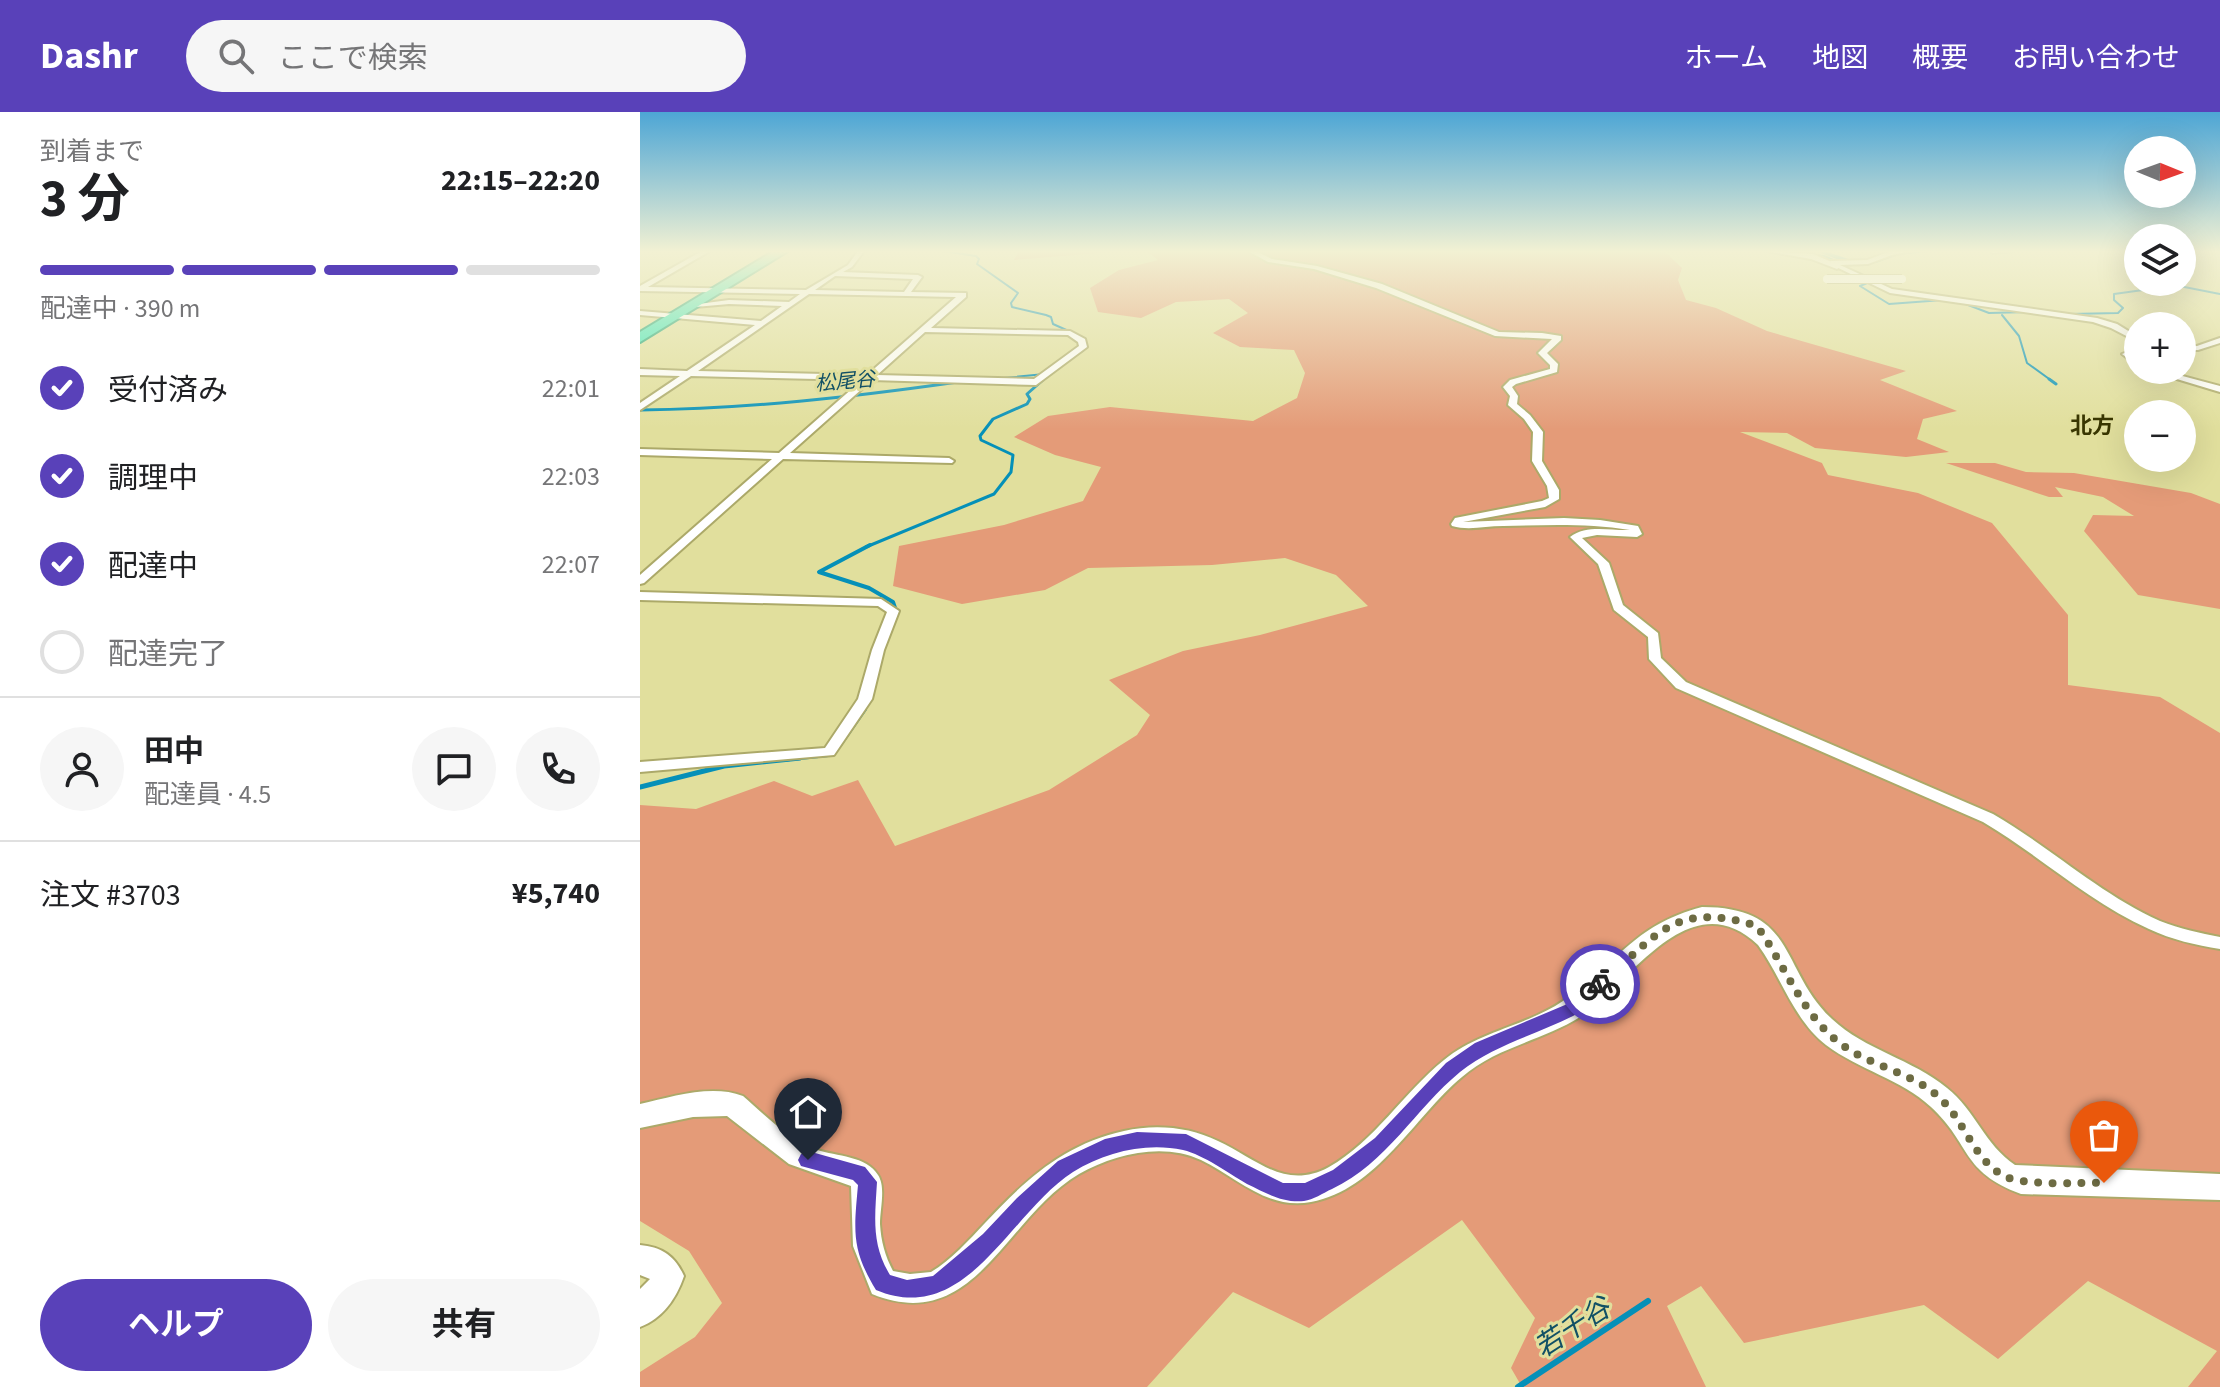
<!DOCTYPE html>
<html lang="ja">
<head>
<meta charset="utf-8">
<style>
	:root { --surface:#fff; --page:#f6f6f6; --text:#202124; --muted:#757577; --line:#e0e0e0; --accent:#5941b9 }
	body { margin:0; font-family:"Source Sans 3","Noto Sans JP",sans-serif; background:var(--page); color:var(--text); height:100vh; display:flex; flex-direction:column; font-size:30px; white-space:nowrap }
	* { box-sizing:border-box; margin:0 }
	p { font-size:26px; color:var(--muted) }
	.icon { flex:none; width:44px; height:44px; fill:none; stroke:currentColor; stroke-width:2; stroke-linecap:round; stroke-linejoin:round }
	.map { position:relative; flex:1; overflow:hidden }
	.details { display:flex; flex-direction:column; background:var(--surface); width:640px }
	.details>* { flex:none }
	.needle { width:52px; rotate:91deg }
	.buttons { position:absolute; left:1484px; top:24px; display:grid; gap:16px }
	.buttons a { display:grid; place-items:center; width:72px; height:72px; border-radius:50%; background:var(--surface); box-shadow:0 8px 32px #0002; font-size:40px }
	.pin { position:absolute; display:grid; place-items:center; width:68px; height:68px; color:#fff; margin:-82px -34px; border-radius:50% 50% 50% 0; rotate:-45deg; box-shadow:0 0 8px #0007 }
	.pin .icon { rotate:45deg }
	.courier { position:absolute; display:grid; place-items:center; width:80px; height:80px; margin:-40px; border:6px solid #5941b9; border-radius:50%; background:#fff; color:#222; box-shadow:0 2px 10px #0007 }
	.head em { font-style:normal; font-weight:700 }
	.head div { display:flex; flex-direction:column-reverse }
	.head { display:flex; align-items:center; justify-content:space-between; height:136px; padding:0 40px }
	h1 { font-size:52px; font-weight:700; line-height:60px }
	.bar { display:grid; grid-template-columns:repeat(4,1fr); gap:12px 8px; align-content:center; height:96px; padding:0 40px }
	.bar i { height:10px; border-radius:6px; background:var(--line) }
	.bar .active { background:var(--accent) }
	.bar p { grid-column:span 4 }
	.line { display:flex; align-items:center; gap:20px; padding:0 40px; border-top:2px solid var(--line) }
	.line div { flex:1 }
	.round { display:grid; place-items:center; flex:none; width:84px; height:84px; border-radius:42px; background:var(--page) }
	ol { padding:0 40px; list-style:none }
	li { display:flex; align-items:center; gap:24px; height:88px }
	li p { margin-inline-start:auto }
	li .icon { padding:8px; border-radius:50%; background:var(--accent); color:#fff; stroke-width:4 }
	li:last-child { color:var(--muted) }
	li i { width:44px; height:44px; border:4px solid var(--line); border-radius:50% }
	.action { display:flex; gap:16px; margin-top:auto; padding:16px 40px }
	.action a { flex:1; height:92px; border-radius:48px; background:var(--accent); color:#fff; font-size:32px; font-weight:700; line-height:92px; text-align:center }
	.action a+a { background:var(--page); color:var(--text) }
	header { display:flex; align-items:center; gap:48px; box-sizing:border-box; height:112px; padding:0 40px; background:var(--accent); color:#fff }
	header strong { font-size:38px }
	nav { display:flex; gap:44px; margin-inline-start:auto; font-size:28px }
	.search { width:560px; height:72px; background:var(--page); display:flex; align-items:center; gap:20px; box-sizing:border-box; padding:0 28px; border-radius:44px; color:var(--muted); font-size:30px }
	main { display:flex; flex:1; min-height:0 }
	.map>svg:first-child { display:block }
	.green { fill:#e49b78 }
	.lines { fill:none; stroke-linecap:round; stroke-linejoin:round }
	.stream-far4 { stroke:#0590b8; stroke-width:2 }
	.stream-far3 { stroke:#0590b8; stroke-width:3 }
	.stream-far2 { stroke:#0590b8; stroke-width:4 }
	.stream-far1 { stroke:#0590b8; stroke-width:5 }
	.stream { stroke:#0590b8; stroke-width:6 }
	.canal { fill:#0590b8; fill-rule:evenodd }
	.minor-casing { stroke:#aca969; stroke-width:4 }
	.tertiary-casing { stroke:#aca969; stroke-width:4 }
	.secondary-casing { stroke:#aca969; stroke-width:4 }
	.trunk-casing { stroke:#11a274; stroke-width:4 }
	.minor { fill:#fff; fill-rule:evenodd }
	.tertiary { fill:#fff; fill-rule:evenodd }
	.secondary { fill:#fff; fill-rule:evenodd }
	.trunk { fill:#34e7ba; fill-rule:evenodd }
	.minor-bridge-casing { stroke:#aca969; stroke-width:10; stroke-linecap:butt }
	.minor-bridge { stroke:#fff; stroke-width:8 }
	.route { fill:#5941b9 }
	.done { stroke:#6d6b43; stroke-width:8; stroke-dasharray:0 14.4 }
	.labels { text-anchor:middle; stroke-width:6; stroke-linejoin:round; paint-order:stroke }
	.far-water-label { font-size:20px; font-style:italic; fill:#115065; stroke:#e1df9d }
	.far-quarter-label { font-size:22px; font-weight:bold; fill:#393601; stroke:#e1df9d }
	.near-water-label { font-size:28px; font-style:italic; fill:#115065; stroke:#e1df9d }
</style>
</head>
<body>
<header>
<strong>Dashr</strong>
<div class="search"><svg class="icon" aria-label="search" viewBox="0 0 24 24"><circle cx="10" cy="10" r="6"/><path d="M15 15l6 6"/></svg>ここで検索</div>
<nav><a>ホーム</a><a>地図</a><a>概要</a><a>お問い合わせ</a></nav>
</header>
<main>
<section class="details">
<div class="head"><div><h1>3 分</h1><p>到着まで</p></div><em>22:15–22:20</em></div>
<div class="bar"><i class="active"></i><i class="active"></i><i class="active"></i><i></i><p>配達中 · 390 m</p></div>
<ol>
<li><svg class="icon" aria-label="check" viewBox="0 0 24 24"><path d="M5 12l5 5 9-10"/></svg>受付済み<p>22:01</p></li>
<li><svg class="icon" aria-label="check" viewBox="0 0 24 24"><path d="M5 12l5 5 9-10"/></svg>調理中<p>22:03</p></li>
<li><svg class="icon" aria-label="check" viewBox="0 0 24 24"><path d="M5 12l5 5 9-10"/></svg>配達中<p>22:07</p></li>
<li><i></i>配達完了</li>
</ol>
<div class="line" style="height:144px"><a class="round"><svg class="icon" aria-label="person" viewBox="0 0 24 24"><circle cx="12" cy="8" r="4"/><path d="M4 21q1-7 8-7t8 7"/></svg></a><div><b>田中</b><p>配達員 · 4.5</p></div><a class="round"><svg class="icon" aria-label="chat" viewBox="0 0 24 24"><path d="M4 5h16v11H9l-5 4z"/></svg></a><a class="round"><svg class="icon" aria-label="phone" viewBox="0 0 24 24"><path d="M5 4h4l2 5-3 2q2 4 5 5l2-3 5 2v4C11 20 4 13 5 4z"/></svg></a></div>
<div class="line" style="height:104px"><div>注文 #3703</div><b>¥5,740</b></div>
<div class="action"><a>ヘルプ</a><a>共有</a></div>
</section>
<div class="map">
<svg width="1580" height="1275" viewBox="0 0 1580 1275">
	<rect width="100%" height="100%" fill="#e1df9d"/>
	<path class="green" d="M379,139h103l-108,9z
		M507,139h517l18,17 -4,12 8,20 30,8 51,23 139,40 -26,9 77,31 -34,8 -6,20 32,13 -43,5 -91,-9 -28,-15 -47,-1 82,31 6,12 90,18 74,30 76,92v70l92,12 60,36v654h-32l29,-36 -129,-70 -90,78 -74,-54 -180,38 -43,-57 -34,20 39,81h-184l-11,-19 24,-50 -73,-98 -153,108 -76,-36 -86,95h-507v-15l55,-35 27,-34 -33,-52 -49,-30v-416l56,4 78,-28 38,15 46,-16 37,66 154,-56 88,-55 13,-20 -41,-35 74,-29 77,-16 108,-29 -32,-31 -51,-17 -73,7 -124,3 -43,22 -83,14 -69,-18 6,-40 105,-21 79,-24 18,-34 -46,-12 -41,-18 34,-21 62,-9 143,14 44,-23 8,-25 -11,-23 -54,-3 -27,-14 35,-20 -19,-14 -53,3 -35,16 -43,-6 -8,-24 29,-18 39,-10z
		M1306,351h49l31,9 48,1 117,20 29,11v105l-82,-14 -54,-64 9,-16 41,1 -31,-19 -48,-10 8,10h-14z"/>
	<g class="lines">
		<path class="stream-far4" d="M303,139l33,5 3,3 -2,5 41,29 -7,10 1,4 34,8 5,2 2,7 29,13 4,7 -2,6 -21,14
			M1147,139l37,5 14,6
			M1232,169l-12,5 29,18 54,-4
			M1519,170l61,12
			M1323,191l26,10 39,-1
			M1429,202l49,-1 5,-5 -9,-8v-6l29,-4 5,-8
			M1362,203l17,21 8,27 25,18
			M354,267l51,-5"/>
		<path class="stream-far3" d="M1409,267l7,5
			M0,298c107,-1 212,-13 318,-28
			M226,435l128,-53 17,-22 2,-17 -32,-15 -1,-4 13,-17 34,-15 3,-5 -3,-5 17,-15"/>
		<path class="stream-far2" d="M230,433l-51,27 50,16 24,14 4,12
			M200,633l25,-36
			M141,648l47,-5"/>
		<path class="stream-far1" d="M0,675l84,-21 76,-8"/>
		<path class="stream" d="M878,1275l130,-86"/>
		<path class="canal" d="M1176,139h9l23,8 17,2 -18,2z
			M1257,139h41l-40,4 -22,8 -5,-1z"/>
		<g class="minor-casing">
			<path id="minor" d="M62,139h8l-62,36 158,3 42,-25 10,-14h6l-12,16 -9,5 75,3 4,2 -11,15 55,1v4l-35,31 139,3 15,8 2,8 -51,38 -164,-5 -82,73 159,5 5,3 -2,2 -169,-4 -139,124 -4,1v-9l132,-116 -132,-4v-6l139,4 83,-73 -171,-4 -51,34v-7l40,-27 -40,-1v-6l47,2 68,-46 -115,-10v-4l121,10 21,-15 -53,-2 -34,3 -4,-2 38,-5 60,2 11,-8 -160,-3v-5zM195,164l78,3 -9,13 -89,-2zM169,182l147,3 -89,78 -169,-4zM285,220l143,3 10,7 1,4 -45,33 -157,-4z
				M608,139h8l16,8 45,7 65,18 117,48 43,1 19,3v4l-14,13 11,11 -1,8 -41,12 -4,3 6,9 -1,8 13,11 13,17 -1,29 17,29v9l-14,8 -82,15 101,-4 36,2 38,6 4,8 -5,3 -40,-2 -15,3 27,25 14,42 35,28 3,25 25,24 307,132c57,33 107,80 167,107 20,8 40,12 60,16v12c-24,-4 -48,-9 -71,-20 -60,-27 -110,-74 -166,-107l-307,-134 -27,-29 -1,-22 -34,-27 -16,-46 -28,-27c17,-13 40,-6 60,-7 -42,-7 -85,-5 -127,-4 -18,0 -34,5 -51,0l-1,-2 4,-6 87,-17 7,-3 -2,-12 -15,-25 1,-29 -9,-13 -16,-14 2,-9 -7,-9 7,-7 40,-11v-4l-12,-12 14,-14 -57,-3 -119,-48 -62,-19 -46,-7z
				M1251,139h20l-19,4 -24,9 -28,1 52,24 205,29 20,6 21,13v5l-27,-14 -18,-6 -203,-29 -62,-30 3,-2 36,-1z
				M1350,139h24l-21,2z
				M1580,226v5l-22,7h-16v-4h15z
				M1498,236v5l-6,2 6,5v6l-16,-12z
				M1507,258h13l60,16v6z
				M0,480l241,7 18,12 -15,39 -12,49 -38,56 -194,17v-10l185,-14 33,-49 14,-49 15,-38 -9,-6 -238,-6z"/>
		</g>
		<g class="tertiary-casing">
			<path id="tertiary" d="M1126,139l47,3 28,12 -4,3 -26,-10z"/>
		</g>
		<g class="secondary-casing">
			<path id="secondary" d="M1062,795c96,0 77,62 130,112 33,31 80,40 115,69 28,22 38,57 68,77l205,9v26l-199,-6c-61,-23 -49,-49 -90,-87 -30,-28 -72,-37 -105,-62 -33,-26 -44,-67 -68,-100 -68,-65 -128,38 -178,72 -38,24 -84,30 -118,60 -48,40 -85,113 -151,125 -44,8 -73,-24 -110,-42 -38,-18 -87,-6 -122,14 -75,44 -104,162 -207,120l-19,-48 -2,-60 -62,-22 -62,-48 -34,1 -53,11v-24c32,-7 71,-20 103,-8 22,19 46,44 74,54 19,6 50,6 61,25 8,12 2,34 2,49 1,17 5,32 13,47l17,3 21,-2c20,-12 38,-32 54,-49 40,-43 79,-79 139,-92 32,-7 65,-4 94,10 39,18 67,50 111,26 46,-26 74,-74 115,-107 35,-29 82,-34 119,-59 55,-37 68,-75 139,-94z
				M0,1133c22,2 35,11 44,31 -8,23 -21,42 -44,51v-38l10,-10 -10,-4z"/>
		</g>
		<g class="trunk-casing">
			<path id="trunk" d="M134,139h14l-148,91v-10z"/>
		</g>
		<use href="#minor" class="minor"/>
		<use href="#tertiary" class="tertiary"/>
		<use href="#secondary" class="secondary"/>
		<use href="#trunk" class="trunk"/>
		<g class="minor-bridge-casing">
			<path id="minor-bridge" d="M1187,167h75"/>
		</g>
		<use href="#minor-bridge" class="minor-bridge"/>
	</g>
	<linearGradient id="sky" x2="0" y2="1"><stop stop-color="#4da6d5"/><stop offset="0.44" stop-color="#f2f1d3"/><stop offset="1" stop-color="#f2f1d3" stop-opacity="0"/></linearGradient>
	<rect width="1580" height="317" fill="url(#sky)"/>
	<path class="route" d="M960,866l6,2v9c-10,9 -21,21 -33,27 -38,19 -79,29 -113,56 -45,37 -73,91 -128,117 -9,4 -19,11 -28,12 -22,2 -38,-8 -57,-17 -19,-11 -43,-29 -64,-34 -37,-8 -78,2 -110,22 -64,41 -106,156 -197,118 -25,-41 -22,-59 -18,-105l-5,-5 -52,-14 -3,-6 3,-6 7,-3 57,16 12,15c-2,35 -6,62 13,93l17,5 26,-4 50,-42 34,-36 41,-37 47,-22 32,-7 49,2 97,49h22l28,-13 42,-32 71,-75 29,-20 90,-38z"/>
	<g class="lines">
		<path class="done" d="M960,872c58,-49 74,-84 157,-58 28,39 45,89 84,118 30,23 73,28 101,56 23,23 31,57 60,75 22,12 76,7 102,8"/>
	</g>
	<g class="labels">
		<g class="far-water-label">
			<text transform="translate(205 269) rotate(-5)" y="7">松尾谷</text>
		</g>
		<g class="far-quarter-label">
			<text x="1452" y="321">北方</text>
		</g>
		<g class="near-water-label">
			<text transform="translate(932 1215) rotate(-33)" y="10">若千谷</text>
		</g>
	</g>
</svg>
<div class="buttons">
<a><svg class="needle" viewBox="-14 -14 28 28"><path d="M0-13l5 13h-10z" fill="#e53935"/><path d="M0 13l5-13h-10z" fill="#757577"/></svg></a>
<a><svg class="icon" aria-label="layers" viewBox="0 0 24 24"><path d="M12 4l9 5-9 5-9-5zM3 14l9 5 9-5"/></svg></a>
<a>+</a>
<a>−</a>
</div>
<div class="pin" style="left:1464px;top:1071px;background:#ea580c"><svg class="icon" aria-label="bag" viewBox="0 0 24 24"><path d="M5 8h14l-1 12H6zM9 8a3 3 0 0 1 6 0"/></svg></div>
<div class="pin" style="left:168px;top:1048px;background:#1f2937"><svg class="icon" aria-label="home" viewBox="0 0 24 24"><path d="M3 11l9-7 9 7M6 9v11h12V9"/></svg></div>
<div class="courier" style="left:960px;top:872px"><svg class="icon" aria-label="bike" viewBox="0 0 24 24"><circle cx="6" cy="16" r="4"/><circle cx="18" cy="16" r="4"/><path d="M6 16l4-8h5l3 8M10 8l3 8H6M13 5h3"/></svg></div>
</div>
</main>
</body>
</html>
